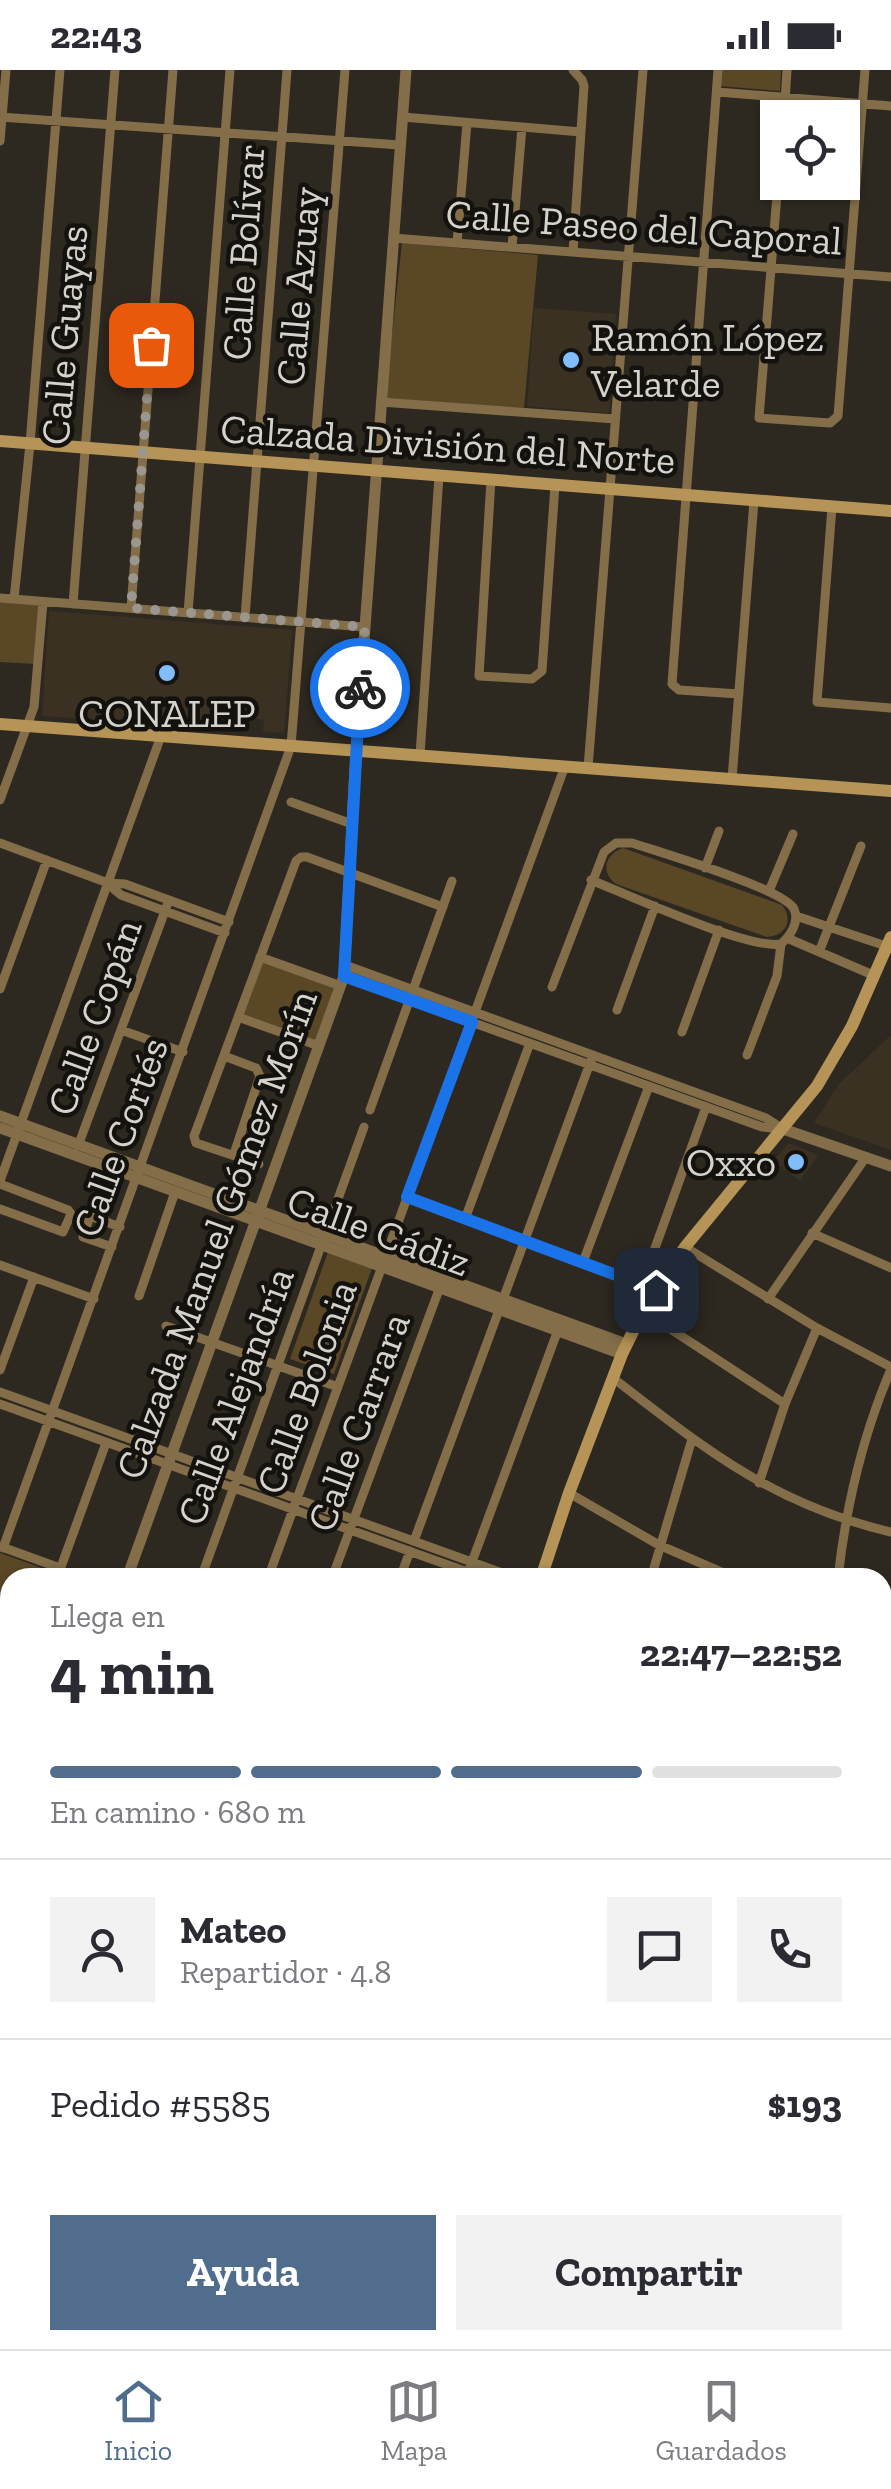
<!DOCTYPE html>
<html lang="es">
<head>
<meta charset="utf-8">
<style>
	:root { --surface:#fff; --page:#f2f2f3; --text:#2b2b33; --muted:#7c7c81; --line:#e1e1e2; --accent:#516d8d }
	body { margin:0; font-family:"Zilla Slab",serif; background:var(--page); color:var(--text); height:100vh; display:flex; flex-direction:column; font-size:38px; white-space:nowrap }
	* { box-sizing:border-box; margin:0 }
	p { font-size:32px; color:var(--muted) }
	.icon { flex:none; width:55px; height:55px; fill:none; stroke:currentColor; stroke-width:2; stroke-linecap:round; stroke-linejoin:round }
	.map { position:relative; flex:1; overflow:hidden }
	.sheet { position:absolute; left:0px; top:1498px; width:892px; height:782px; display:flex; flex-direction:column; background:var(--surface); border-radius:30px 30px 0 0; box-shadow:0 2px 8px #0004 }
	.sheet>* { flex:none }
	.controls { position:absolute; left:760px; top:30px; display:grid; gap:20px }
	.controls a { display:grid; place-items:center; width:100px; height:100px; border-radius:0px; background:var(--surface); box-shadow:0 2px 8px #0004; font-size:50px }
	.pin { position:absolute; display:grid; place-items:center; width:85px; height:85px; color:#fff; margin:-42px; border-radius:20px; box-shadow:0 5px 15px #0006 }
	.courier { position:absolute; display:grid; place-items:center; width:100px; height:100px; margin:-50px; border:8px solid #1a73e8; border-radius:50%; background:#fff; color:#222; box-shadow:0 2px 12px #0007 }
	.overview em { font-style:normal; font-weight:700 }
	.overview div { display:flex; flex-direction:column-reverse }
	.overview { display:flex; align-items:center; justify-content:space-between; height:170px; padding:0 50px }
	h1 { font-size:65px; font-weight:700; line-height:75px }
	.bar { display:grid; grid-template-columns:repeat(4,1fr); gap:15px 10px; align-content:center; height:120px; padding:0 50px }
	.bar i { height:12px; border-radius:8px; background:var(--line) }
	.bar .current { background:var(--accent) }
	.bar p { grid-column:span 4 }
	.line { display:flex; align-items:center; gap:25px; padding:0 50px; border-top:2px solid var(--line) }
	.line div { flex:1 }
	.round { display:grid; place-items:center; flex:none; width:105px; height:105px; border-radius:0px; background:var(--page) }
	.action { display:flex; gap:20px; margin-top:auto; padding:20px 50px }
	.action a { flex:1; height:115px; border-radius:0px; background:var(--accent); color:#fff; font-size:40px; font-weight:700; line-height:115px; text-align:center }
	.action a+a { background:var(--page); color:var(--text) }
	.status { display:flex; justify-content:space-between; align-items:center; height:70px; padding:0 50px; background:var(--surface); direction:ltr }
	.status svg { height:28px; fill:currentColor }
	.dock { display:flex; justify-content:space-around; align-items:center; height:140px; border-top:2px solid var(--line); background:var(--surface); font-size:28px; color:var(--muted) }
	.dock a { display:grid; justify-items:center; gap:5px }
	.dock .current { color:var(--accent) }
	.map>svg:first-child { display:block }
	.built { fill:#3a3123 }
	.green { fill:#5a4726 }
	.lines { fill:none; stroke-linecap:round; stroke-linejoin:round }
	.minor { stroke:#836e49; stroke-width:9 }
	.tertiary { stroke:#836e49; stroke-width:11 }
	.secondary { stroke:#b69457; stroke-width:12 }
	.primary { stroke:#deb161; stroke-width:14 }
	.done { stroke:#9b968f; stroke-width:10; stroke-dasharray:0 18 }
	.route { stroke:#1a73e8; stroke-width:12 }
	.poi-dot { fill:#80bdfa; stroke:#14120e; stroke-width:4 }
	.labels { text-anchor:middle; stroke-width:9; stroke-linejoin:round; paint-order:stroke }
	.street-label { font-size:40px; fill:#d5d1cb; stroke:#14120e }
	.poi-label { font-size:40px; fill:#d5d1cb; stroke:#14120e; text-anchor:start }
</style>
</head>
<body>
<div class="status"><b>22:43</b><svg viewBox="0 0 49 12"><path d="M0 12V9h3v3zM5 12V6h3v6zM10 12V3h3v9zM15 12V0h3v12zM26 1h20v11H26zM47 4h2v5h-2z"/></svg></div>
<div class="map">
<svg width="891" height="2279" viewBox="0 0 891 2279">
	<rect width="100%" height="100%" fill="#2e2920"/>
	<path class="built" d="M534,238l82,6 -7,99 -82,-7z
		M49,541l243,19 -8,103 -21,-1 1,-12 -14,-2 -1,4 -99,-6 -1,7 -107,-7z
		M891,965v115l-77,-27 24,-38z
		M789,1073l29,12 -18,26 -27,-20z"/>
	<path class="green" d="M721,0h60l-1,21 -60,-5z
		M402,173l136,12 -14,153 -139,-10z
		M0,532l40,3 -3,59 -37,-2z
		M623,778l159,57c12,15 4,31 -15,32l-151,-53c-16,-12 -11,-30 7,-36z
		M261,889l77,28 -20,57 -77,-29z
		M328,1182l44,16 -38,106 -44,-15z
		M0,1483l50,18 -2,6 -38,1v49l-10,-4z
		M10,2069v201h260l-10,9h-260v-209z
		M365,2270h403l9,9h-393z"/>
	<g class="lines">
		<path class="minor" d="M573,0l9,10 2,6 -11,166
			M718,0l-46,614 7,6 60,4
			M717,22l174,14
			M0,47l400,28
			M403,47l178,15
			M784,48l3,-48
			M0,71l6,-71
			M778,112l-19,236 71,5 8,-7 27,-346
			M393,168l498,39
			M457,173l10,-120
			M512,177l10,-120
			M381,332l234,17
			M491,410l-12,196 53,3 10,-8 13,-186
			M832,437l-15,195 74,6
			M0,528l365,29
			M14,529l16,-155 30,-374
			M73,534l42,-534
			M131,538l42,-538
			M188,543l42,-543
			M245,547l42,-547
			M420,685l19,-279
			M588,698l55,-698
			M732,709l22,-278
			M0,730l34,-93 9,-105
			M291,732l61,22
			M0,773l108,40 17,1 104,38
			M705,798l14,-37
			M108,814l13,11 104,38
			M769,821l24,-57
			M796,846l90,30
			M787,868l86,37
			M819,882l42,-106
			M260,887l81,29
			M345,895l421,153 17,11
			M344,906l418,151 18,2
			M552,917l52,-135 12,-9h16c27,9 153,46 162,66 6,13 -4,27 -13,35 -32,6 -153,-49 -190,-64
			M0,919l47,-129
			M617,940l38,-104
			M238,947l81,29
			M121,960l62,22
			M682,962l37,-102
			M747,985l30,-79 4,-32
			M224,986l32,12 4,8 -26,78
			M370,1040l82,-229
			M78,1076l91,-246
			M259,1094l-63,-21 -2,-7 102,-275 5,-4h6l136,50
			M0,1111l161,-445
			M0,1114l68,26 3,4 -8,18 -63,-23
			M407,1127l249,93
			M465,1149l65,-176
			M812,1163l79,35
			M112,1177l-29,-10 7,-21 30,11
			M685,1177l132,81 74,39
			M583,1192l66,-176
			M0,1195l94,34
			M642,1214l64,-177
			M139,1226l36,-104
			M768,1229l98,-142
			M643,1241l142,93
			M166,1256l172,61
			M0,1300l34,-93
			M613,1308c92,71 161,127 278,154
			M0,1322l516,186
			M0,1334l484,174
			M759,1413l26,-79 32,-76
			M569,1423l90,52 76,33
			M414,1471l179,-486
			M2,1477l58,21
			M3,1478l288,-802 54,-676
			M57,1508l49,-135
			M201,1508l163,-451
			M268,1508l297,-812
			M332,1508l108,-291
			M400,1508l10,-27
			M466,1508l92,-248
			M651,1508l41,-139
			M838,1508c8,-72 25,-143 53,-209
			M0,1559l10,4
			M882,1622l9,2
			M0,1665l10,-26
			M882,1809l9,-42
			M0,1861l10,1
			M882,1902l9,1
			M0,2003l10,-1
			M882,2267l9,-4
			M867,2270l7,9"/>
		<path class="tertiary" d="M0,1046l626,228
			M0,1058l622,226
			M783,1059l108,37
			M127,1508l217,-602 12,-226 50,-680
			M0,1732l10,3
			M0,1745l10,4
			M0,1859l10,-28"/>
		<path class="secondary" d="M0,371l891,70
			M0,654l891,67
			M541,1508l28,-85 53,-139 21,-43 42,-64 132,-161 35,-60 39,-89"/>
		<path class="primary" d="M0,1927l10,1
			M0,1942l10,1
			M882,1995h9
			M882,2010l9,1"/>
	</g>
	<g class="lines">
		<path class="done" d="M151,275l-20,263 234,19 -5,61"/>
		<path class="route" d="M360,618l-16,288 128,46 -65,175 249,93"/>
	</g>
	<g class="poi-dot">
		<circle cx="571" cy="290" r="10"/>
		<circle cx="167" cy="603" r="10"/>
		<circle cx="796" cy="1092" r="10"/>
	</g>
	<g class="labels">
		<g class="street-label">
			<text transform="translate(644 157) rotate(4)" y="14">Calle Paseo del Caporal</text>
			<text transform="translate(243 182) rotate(-86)" y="14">Calle Bolívar</text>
			<text transform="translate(298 216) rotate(-85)" y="14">Calle Azuay</text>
			<text transform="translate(64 265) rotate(-85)" y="14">Calle Guayas</text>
			<text transform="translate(448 374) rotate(4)" y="14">Calzada División del Norte</text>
			<text transform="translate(94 947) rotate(-70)" y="14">Calle Copán</text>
			<text transform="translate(120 1067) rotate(-70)" y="14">Calle Cortés</text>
			<text transform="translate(379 1161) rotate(20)" y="14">Calle Cádiz</text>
			<text transform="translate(216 1164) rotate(-70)" y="14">Calzada Manuel Gómez Morín</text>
			<text transform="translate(306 1317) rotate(-70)" y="14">Calle Bolonia</text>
			<text transform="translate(235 1326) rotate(-70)" y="14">Calle Alejandría</text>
			<text transform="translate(358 1352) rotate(-70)" y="14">Calle Carrara</text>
		</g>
		<g class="poi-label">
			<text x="591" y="281">Ramón López<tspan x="591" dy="46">Velarde</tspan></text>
			<text x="167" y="657" text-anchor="middle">CONALEP</text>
			<text x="776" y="1106" text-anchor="end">Oxxo</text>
		</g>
	</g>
</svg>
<div class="controls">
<a><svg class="icon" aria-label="locate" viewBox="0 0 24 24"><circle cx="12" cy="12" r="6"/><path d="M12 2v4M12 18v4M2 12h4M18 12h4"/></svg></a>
</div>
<div class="pin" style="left:151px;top:275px;background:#ea580c"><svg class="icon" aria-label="bag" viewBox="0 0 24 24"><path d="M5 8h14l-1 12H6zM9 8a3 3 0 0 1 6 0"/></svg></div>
<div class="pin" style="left:656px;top:1220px;background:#1f2937"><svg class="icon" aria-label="home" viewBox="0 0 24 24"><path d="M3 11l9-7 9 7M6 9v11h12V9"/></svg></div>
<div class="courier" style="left:360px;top:618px"><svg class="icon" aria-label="bike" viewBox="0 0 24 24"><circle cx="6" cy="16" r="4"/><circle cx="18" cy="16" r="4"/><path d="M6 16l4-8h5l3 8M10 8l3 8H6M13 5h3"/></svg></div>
<section class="sheet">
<div class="overview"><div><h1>4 min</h1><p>Llega en</p></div><em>22:47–22:52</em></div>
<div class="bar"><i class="current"></i><i class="current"></i><i class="current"></i><i></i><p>En camino · 680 m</p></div>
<div class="line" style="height:180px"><a class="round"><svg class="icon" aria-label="person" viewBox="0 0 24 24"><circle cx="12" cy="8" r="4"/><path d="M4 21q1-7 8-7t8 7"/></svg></a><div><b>Mateo</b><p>Repartidor · 4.8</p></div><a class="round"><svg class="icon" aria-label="chat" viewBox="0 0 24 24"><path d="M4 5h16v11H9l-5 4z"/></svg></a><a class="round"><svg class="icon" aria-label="phone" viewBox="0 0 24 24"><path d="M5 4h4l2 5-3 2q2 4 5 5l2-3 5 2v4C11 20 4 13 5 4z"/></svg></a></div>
<div class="line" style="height:130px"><div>Pedido #5585</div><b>$193</b></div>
<div class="action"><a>Ayuda</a><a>Compartir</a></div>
</section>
</div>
<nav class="dock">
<a class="current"><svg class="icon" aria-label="home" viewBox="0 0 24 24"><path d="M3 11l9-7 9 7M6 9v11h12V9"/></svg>Inicio</a>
<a><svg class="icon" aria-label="map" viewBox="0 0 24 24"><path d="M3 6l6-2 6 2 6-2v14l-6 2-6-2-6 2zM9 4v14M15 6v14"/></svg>Mapa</a>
<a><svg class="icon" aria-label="saved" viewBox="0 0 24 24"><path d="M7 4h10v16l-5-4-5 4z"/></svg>Guardados</a>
</nav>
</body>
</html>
